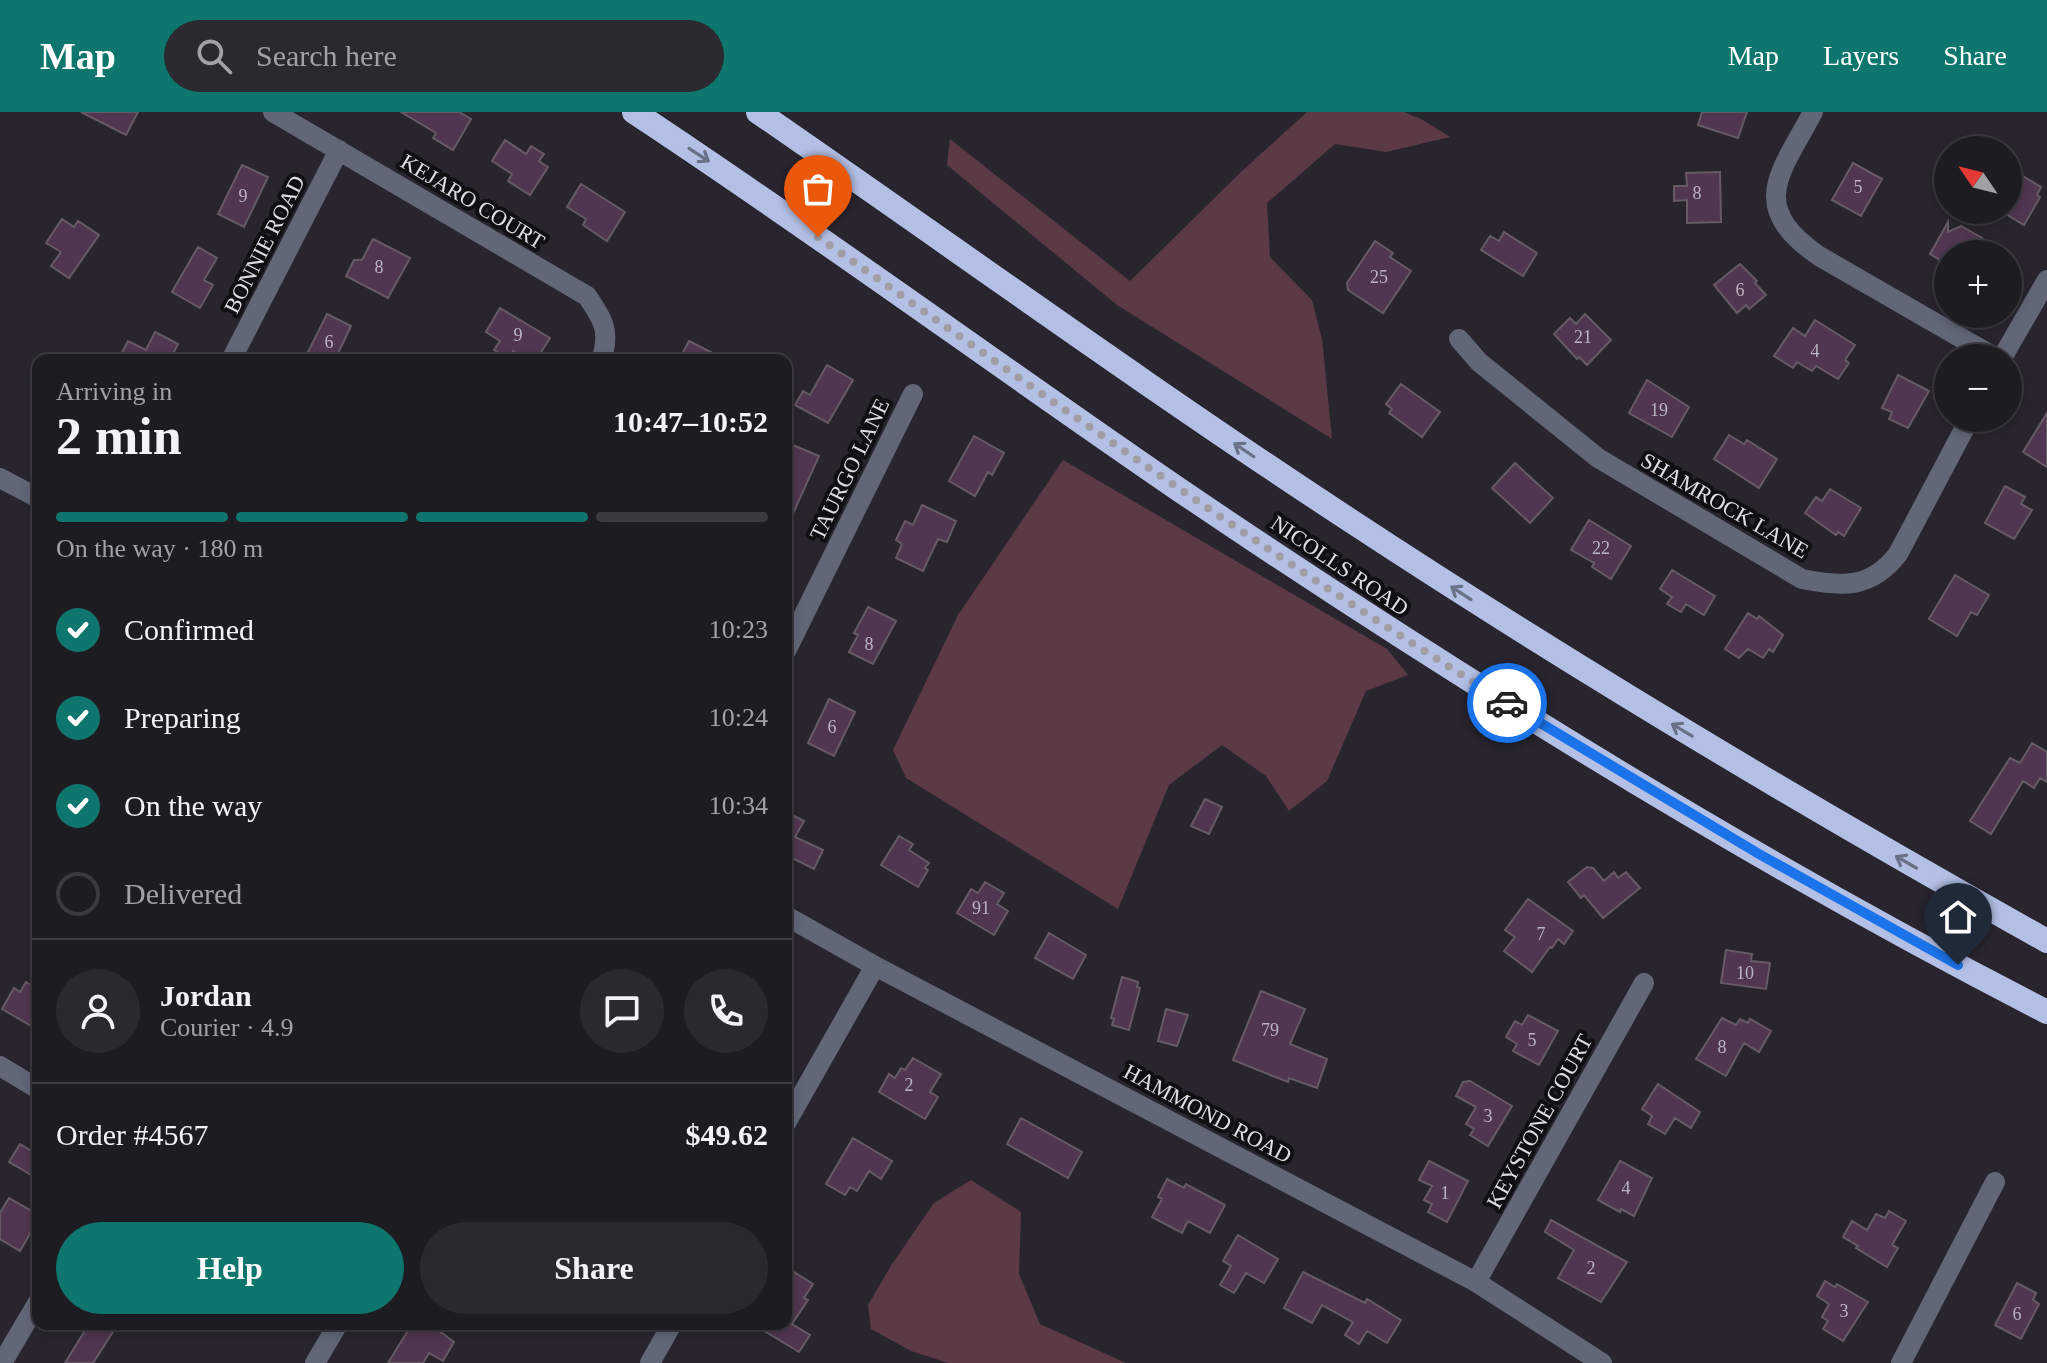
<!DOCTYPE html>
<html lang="en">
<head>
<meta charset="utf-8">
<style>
	:root { --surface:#1e1c23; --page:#2b2930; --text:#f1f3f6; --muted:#a1a1a6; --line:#3c3a41; --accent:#0f766e }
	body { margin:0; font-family:Georgia,serif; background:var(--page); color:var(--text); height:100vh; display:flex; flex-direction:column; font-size:30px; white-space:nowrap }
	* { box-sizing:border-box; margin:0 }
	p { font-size:26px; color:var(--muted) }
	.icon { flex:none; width:44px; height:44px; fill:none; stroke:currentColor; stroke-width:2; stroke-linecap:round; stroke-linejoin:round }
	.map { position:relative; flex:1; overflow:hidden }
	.sheet { position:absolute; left:32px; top:242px; width:760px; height:976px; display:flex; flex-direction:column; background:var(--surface); border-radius:16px; box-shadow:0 4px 12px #0003,0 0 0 2px var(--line) }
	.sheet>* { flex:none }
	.needle { width:52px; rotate:305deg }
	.buttons { position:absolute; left:1934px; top:24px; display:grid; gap:16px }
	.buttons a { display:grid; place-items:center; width:88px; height:88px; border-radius:50%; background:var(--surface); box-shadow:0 4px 12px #0003,0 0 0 2px var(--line); font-size:40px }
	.pin { position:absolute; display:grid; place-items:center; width:68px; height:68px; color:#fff; margin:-82px -34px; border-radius:50% 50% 50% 0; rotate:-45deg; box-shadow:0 0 8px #0007 }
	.pin .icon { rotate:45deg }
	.courier { position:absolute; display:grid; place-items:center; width:80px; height:80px; margin:-40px; border:6px solid #1a73e8; border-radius:50%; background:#fff; color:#222; box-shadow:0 2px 10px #0007 }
	.head em { font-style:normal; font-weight:700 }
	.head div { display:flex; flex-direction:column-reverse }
	.head { display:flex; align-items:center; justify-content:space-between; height:136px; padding:0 24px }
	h1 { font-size:52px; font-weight:700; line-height:60px }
	.bar { display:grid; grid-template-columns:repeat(4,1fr); gap:12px 8px; align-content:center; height:96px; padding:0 24px }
	.bar i { height:10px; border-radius:6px; background:var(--line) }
	.bar .selected { background:var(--accent) }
	.bar p { grid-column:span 4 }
	.line { display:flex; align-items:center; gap:20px; padding:0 24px; border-top:2px solid var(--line) }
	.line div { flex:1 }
	.round { display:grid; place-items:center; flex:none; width:84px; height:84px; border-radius:42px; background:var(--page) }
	ol { padding:0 24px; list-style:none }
	li { display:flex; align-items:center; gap:24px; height:88px }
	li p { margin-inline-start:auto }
	li .icon { padding:8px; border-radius:50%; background:var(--accent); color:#fff; stroke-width:4 }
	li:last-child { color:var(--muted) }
	li i { width:44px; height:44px; border:4px solid var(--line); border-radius:50% }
	.primary-button { display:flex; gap:16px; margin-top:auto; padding:16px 24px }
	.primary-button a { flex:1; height:92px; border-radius:48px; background:var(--accent); color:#fff; font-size:32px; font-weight:700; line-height:92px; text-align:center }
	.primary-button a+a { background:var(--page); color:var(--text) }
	header { display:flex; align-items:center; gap:48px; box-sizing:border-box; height:112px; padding:0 40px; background:var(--accent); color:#fff }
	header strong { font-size:38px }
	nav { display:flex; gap:44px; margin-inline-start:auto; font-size:28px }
	.search { width:560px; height:72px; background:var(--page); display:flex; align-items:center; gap:20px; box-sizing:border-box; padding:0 28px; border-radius:44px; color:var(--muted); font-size:30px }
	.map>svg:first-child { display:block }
	.green { fill:#5b3a46 }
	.building { fill:#50364f; stroke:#665b65; stroke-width:2 }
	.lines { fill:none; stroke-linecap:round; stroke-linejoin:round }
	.minor { stroke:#626776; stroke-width:20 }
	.highway { stroke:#b3bfe5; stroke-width:24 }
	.oneway { stroke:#6a7087 }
	.done { stroke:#a09da5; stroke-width:8; stroke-dasharray:0 14.4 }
	.route { stroke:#1a73e8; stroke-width:10 }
	.labels { text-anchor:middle; stroke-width:8; stroke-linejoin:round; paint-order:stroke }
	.number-label { font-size:18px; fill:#bcb4c0 }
	.street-label { font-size:22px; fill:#e0dee5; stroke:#100f14 }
</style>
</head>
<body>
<header>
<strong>Map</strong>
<div class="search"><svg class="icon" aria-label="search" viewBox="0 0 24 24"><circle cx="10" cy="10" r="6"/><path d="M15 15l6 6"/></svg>Search here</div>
<nav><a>Map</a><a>Layers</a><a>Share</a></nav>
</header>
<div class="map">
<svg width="2047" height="1251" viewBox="0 0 2047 1251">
	<rect width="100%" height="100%" fill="#28252f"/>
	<path class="green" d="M1307,0h97l19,8 27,17 -64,15 -51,-8 -68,59 3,54 42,43 10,39 10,100 -215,-134 -170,-140 3,-26 180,142 111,-109z
		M1063,348l324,189 21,26 -42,16 -39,90 -38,30 -23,-35 -44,-31 -53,40 -51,124 -212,-131 -13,-28 65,-135z
		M971,1068l50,32 -2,62 21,50 86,39h-178l-37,-12 -40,-22 -3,-24 24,-41 42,-61z"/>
	<path class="building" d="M81,0h57l-12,23z
		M401,0h58l12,7 -18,31 -20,-12 3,-5z
		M1702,0h45l-9,26 -40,-13z
		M505,28l21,14 5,-8 13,8 -5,7 9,6 -18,28 -22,-14 4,-7 -20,-13z
		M1853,51l29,16 -21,37 -29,-16z
		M242,53l26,12 -24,50 -26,-13z
		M1720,60l1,50 -34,1v-23l-13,1v-15h13l-1,-13z
		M2023,64l18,11 -4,8 3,2 -16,28 -20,-12 4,-3v-22l6,4z
		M581,72l44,28 -18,29 -24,-16 3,-6 -19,-12z
		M62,107l12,8 4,-6 21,14 -30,43 -18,-12 10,-14 -15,-9z
		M1948,110v10l13,-6 21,12 5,16h-39v11l-18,-11z
		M1504,120l33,21 -14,23 -42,-26 9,-14 9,5z
		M373,127l37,19 -22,40 -42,-22 8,-16h8z
		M1375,129l18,12 -3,4 21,14 -28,42 -35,-23 -1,-7z
		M198,135l19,11 -13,22 9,5 -13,23 -28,-16z
		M1740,152l17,17 -2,2 11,12 -17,14 -3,-4 -9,8 -23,-28z
		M500,196l50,30 -14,22h-9l-14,-9 -4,8 -15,-9 6,-9 -14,-9z
		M327,202l24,12 -16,34h-31z
		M1585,202l26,26 -24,25 -8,-8 -2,2 -23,-25 16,-16 6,6z
		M1815,208l40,25 -10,15 4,3 -11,16 -22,-13 -4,5 -15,-9 -4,6 -19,-12 19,-28 12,8z
		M155,220l23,12 -8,16h-52l10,-19 18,9z
		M689,229l37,19h-47z
		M827,253l26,15 -25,43 -33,-18 8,-14 7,4z
		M1898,263l31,16 -21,37 -19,-9 3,-7 -10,-4z
		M1647,268l42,27 -17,30 -43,-24z
		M1401,272l39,28 -18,25 -33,-24 3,-4 -6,-5z
		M2047,301v54l-24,-15z
		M1729,323l15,9 3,-4 30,19 -18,29 -45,-29z
		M974,324l30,17 -12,22 -4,-3 -13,24 -26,-15z
		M793,333l26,11 -33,73v-69z
		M1515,351l38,35 -23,25 -38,-35z
		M2005,374l20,11 -4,7 11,6 -18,29 -29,-16z
		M1830,377l31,19 -17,28 -6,-4 -2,3 -31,-22 11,-16 6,4z
		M922,393l34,16 -9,21 -9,-3 -15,32 -27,-13 6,-14 -6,-4 9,-19 8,4z
		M1589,408l42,26 -20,33 -19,-12 2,-4 -23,-13z
		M1672,458l43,26 -11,19 -18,-11 -5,8 -14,-8 5,-7 -12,-8z
		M1955,463l34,20 -12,20 -6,-3 -14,24 -28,-17z
		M868,495l28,14 -23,43 -24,-12 9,-17 -4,-2z
		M1748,501l9,6 2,-3 24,19 -10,17 -4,-3 -6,9 -15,-9 -9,9 -14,-9z
		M829,587l26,13 -21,44 -26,-13z
		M2032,631l15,9v30l-7,-4 -6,10 -11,-7 -32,53 -21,-13 40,-63 10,5z
		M1205,687l17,8 -13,27 -18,-8z
		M786,700l18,9 -9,16 28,13 -9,19 -28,-14z
		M899,724l14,8 -4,6 20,13 -4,5 3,2 -10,17 -37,-22z
		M1587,755l6,1 11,13 10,-9 4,6 8,-6 14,16 -37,30 -19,-23 -3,3 -13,-16z
		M985,770l19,11 -7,11 11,7 -14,24 -37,-22 14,-24 7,4z
		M1528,787l45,32 -9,13 -6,-5 -6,9 -2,-1 -18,25 -28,-21 11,-14 -10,-7z
		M1049,821l37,22 -13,24 -38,-21z
		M1726,838l26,4 -1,7 19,2 -4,26 -45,-6z
		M1122,865l16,5 -1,5 3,1 -11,42 -17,-5 2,-6 -3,-1z
		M26,870l12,7v41l-36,-21 12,-21 6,4z
		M1261,879l44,18 -15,35 37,15 -10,29 -28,-10 -1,4 -55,-22z
		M1166,897l22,6 -11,31 -19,-5z
		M1528,903l30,16 -19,34 -26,-14 4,-7 -11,-7 9,-16 7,4z
		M1722,906l14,7 4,-6 8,4 2,-4 21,12 -12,21 -15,-9 -18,33 -30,-17z
		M913,946l28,16 -11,18 8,5 -13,22 -46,-27 10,-18 6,4 6,-10 4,2z
		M1470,969l42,25 -24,40 -18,-11 4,-6 -8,-5 10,-17 -20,-11 7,-14z
		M1658,972l42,28 -9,16 -16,-10 -10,16 -17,-10 4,-8 -10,-7z
		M1021,1006l61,34 -14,26 -61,-34z
		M853,1026l39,23 -11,18 -12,-8 -12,20 -7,-4 -5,8 -19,-11z
		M20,1032l18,11v24l-29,-17z
		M1429,1049l39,20 -21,41 -19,-10 4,-8 -8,-4 8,-14 -13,-6z
		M1620,1049l32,17 -18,38 -13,-7 -1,3 -22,-12z
		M1167,1067l17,9 2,-4 39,21 -15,28 -22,-12 -6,12 -30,-16 10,-18 -4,-2z
		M9,1086l28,16 -5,9 3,2 -15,26 -20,-12v-26z
		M1889,1099l17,10 -14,24 6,3 -11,19 -31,-19 2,-2 -15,-9 9,-16 15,9 9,-16 9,4z
		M1551,1108l76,42 -26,40 -43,-24 16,-28 -29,-18z
		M1238,1123l40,24 -14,24 -18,-10 -12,20 -14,-8 11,-19 -8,-5z
		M786,1155l27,17 -9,14 4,2 -16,24 18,11 -11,17 -46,-28h33z
		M1303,1160l62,31 2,-4 34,21 -14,23 -20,-12 -8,13 -14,-9 8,-13 -31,-17 -10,18 -28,-15z
		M1825,1169l10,6 2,-3 31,18 -25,39 -20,-12 5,-8 -6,-4 7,-13 -12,-8z
		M2017,1171l19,10 -3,7 6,4 -18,35 -26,-14z
		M89,1212h29l-25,39h-28z
		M412,1212h18l24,18 -11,19 -14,-8 -6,10h-35z"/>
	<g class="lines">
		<path class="minor" d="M273,0l314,184c16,23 24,36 14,64
			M1813,0c-33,62 -66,94 6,144l177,102
			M1459,227l20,23 119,96 204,121c40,8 69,10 96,-25l72,-136
			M2002,246l45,-78
			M231,248l108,-210
			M0,366l38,20
			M786,539l127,-257
			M786,804l89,50 601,316 126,81
			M0,954l38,23
			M786,1011l89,-157
			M1476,1170l168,-299
			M2,1251l36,-61
			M315,1251l23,-39
			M650,1251l22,-39
			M1901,1251l94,-181"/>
		<path class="highway" d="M634,0c185,122 364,254 547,379 279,189 566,367 866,521
			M758,0c197,136 390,276 590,407 228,150 461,289 699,422"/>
	</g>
	<defs><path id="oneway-shaft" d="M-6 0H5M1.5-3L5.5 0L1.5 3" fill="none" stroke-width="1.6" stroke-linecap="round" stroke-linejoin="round" transform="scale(2)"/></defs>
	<g class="oneway">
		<use href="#oneway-shaft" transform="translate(699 43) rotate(33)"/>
		<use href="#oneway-shaft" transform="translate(1244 338) rotate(-146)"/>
		<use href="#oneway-shaft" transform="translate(1461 481) rotate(-147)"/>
		<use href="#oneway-shaft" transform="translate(1682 618) rotate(-149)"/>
		<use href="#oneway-shaft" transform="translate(1906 750) rotate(-150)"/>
	</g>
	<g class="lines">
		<path class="done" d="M818,125c227,159 453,320 689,466"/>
		<path class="route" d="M1507,591l252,151 199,111"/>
	</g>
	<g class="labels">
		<g class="number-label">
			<text x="1858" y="81">5</text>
			<text x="1697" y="87">8</text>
			<text x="243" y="90">9</text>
			<text x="379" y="161">8</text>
			<text x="1379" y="171">25</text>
			<text x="1740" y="184">6</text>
			<text x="518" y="229">9</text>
			<text x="1583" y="231">21</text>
			<text x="329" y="236">6</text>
			<text x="1815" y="245">4</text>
			<text x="1659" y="304">19</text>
			<text x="1601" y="442">22</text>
			<text x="869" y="538">8</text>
			<text x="832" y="621">6</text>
			<text x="981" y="802">91</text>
			<text x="1541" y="828">7</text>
			<text x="1745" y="867">10</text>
			<text x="1270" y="924">79</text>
			<text x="1532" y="934">5</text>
			<text x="1722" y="941">8</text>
			<text x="909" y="979">2</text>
			<text x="1488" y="1010">3</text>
			<text x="1626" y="1082">4</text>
			<text x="1445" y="1087">1</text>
			<text x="1591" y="1162">2</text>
			<text x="1844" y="1205">3</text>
			<text x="2017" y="1208">6</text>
		</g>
		<g class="street-label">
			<text transform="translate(473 89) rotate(31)" y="8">KEJARO COURT</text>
			<text transform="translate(264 132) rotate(-63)" y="8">BONNIE ROAD</text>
			<text transform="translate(849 357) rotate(-64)" y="8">TAURGO LANE</text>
			<text transform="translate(1725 393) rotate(30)" y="8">SHAMROCK LANE</text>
			<text transform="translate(1340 453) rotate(34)" y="8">NICOLLS ROAD</text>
			<text transform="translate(1208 1001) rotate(28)" y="8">HAMMOND ROAD</text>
			<text transform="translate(1539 1009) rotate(-61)" y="8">KEYSTONE COURT</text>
		</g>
	</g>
</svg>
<div class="buttons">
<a><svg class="needle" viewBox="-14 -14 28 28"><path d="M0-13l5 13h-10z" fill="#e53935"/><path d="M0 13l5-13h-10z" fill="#a1a1a6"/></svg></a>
<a>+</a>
<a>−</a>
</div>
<div class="pin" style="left:818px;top:125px;background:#ea580c"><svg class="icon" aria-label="bag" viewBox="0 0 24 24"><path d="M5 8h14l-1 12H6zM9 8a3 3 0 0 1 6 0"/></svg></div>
<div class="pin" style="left:1958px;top:853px;background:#1f2937"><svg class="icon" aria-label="home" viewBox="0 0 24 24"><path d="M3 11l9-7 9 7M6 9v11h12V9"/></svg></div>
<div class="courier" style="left:1507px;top:591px"><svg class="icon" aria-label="car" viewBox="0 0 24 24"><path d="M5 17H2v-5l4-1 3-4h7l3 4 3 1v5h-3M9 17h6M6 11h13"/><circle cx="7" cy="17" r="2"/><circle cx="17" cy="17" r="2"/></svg></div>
<section class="sheet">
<div class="head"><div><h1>2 min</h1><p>Arriving in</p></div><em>10:47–10:52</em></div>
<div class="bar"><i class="selected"></i><i class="selected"></i><i class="selected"></i><i></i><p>On the way · 180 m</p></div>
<ol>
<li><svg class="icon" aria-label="check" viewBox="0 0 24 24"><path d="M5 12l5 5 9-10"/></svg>Confirmed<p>10:23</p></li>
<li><svg class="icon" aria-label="check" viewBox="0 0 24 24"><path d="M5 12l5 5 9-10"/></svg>Preparing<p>10:24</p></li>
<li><svg class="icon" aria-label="check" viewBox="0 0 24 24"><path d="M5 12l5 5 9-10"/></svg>On the way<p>10:34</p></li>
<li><i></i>Delivered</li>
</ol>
<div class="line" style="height:144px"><a class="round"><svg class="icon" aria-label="person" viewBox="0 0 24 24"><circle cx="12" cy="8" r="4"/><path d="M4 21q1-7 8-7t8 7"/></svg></a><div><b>Jordan</b><p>Courier · 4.9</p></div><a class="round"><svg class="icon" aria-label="chat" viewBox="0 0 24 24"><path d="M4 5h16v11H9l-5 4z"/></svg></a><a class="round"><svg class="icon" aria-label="phone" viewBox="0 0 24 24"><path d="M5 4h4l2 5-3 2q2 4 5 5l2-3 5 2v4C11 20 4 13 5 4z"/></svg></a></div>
<div class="line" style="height:104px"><div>Order #4567</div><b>$49.62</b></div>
<div class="primary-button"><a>Help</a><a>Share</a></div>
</section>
</div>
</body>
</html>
